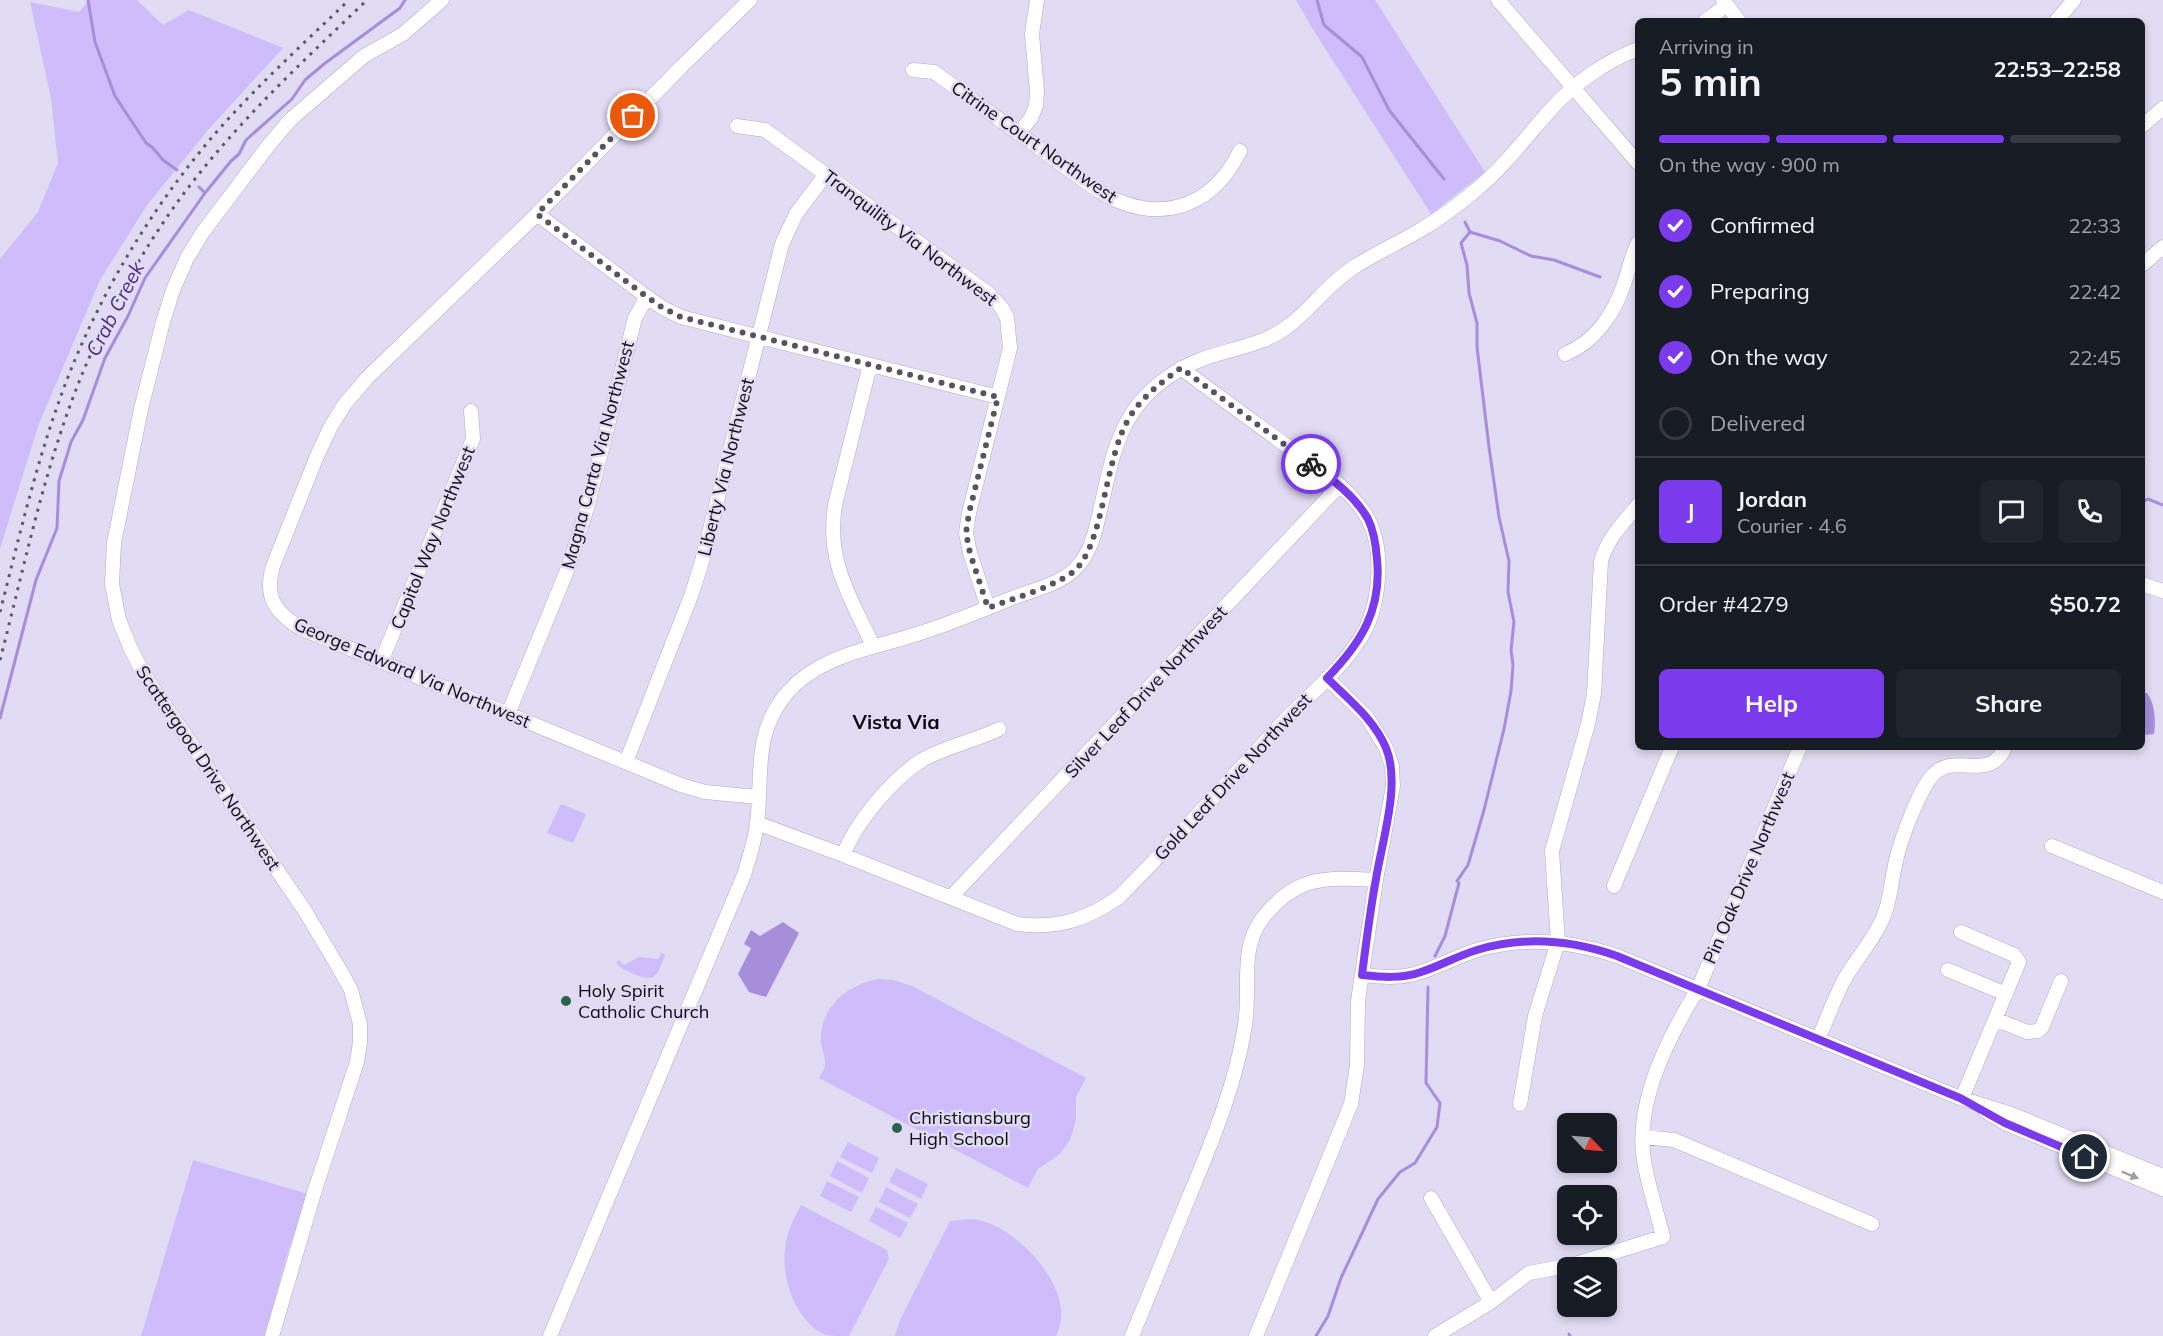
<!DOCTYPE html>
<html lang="en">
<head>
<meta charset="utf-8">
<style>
	:root { --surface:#171b24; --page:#20242c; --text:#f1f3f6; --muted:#9ea1a6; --line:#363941; --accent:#7c3aed }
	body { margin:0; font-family:Mulish,sans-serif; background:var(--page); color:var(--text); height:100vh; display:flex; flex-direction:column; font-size:22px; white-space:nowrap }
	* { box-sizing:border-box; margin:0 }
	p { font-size:20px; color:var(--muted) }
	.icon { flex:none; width:33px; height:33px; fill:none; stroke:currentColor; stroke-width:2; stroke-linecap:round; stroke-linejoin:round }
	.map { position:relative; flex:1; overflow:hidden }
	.details { position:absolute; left:1635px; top:18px; width:510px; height:732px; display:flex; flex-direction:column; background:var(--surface); border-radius:9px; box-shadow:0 3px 9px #0003 }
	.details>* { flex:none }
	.needle { width:39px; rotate:115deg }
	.tools { position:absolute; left:1557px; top:1113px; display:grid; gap:12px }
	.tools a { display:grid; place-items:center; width:60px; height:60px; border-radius:9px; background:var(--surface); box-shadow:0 3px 9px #0003; font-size:30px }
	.pin { position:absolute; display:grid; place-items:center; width:51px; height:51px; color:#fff; margin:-26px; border:3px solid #fff; border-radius:50%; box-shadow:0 2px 6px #0007 }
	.courier { position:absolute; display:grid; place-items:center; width:60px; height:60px; margin:-30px; border:4px solid #7c3aed; border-radius:50%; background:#fff; color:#222; box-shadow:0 2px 8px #0007 }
	.headline em { font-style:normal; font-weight:700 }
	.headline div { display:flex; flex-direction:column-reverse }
	.headline { display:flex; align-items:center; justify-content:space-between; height:102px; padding:0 24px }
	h1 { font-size:39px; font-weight:700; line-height:45px }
	.bar { display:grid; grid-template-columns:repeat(4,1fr); gap:9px 6px; align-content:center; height:72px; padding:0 24px }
	.bar i { height:8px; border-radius:4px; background:var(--line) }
	.bar .on { background:var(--accent) }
	.bar p { grid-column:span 4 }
	.line { display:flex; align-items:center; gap:15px; padding:0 24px; border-top:2px solid var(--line) }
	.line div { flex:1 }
	.round { display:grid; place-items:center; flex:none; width:63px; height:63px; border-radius:9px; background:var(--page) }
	ol { padding:0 24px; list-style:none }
	li { display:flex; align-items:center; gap:18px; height:66px }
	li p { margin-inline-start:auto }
	li .icon { padding:6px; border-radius:50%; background:var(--accent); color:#fff; stroke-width:4 }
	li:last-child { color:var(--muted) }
	li i { width:33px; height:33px; border:3px solid var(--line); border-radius:50% }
	.primary-button { display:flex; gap:12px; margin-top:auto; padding:12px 24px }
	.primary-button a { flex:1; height:69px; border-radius:9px; background:var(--accent); color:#fff; font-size:24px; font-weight:700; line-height:69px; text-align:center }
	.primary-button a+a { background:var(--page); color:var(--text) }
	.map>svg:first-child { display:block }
	.green { fill:#cfbdfb }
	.water { fill:#a68eda }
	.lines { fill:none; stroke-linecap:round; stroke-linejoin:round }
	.stream { stroke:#a68eda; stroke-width:3 }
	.minor-casing { stroke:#b1abc2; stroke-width:15 }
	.minor { stroke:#fff; stroke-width:14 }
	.rail { stroke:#5d5a68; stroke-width:3; stroke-dasharray:3 6; stroke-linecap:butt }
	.oneway { fill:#9e9da1 }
	.done { stroke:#575461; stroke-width:6; stroke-dasharray:0 10.8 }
	.route { stroke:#7c3aed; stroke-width:8 }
	.poi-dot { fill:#2a644d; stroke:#e1dbf3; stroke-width:2 }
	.labels { text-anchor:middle; stroke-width:5; stroke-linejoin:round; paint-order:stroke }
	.street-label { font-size:18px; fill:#0d0b13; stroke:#e1dbf3 }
	.poi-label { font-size:18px; fill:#0d0b13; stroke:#e1dbf3; text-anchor:start }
	.water-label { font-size:20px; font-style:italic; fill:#4d2982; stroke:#e1dbf3 }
	.neighbourhood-label { font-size:20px; font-weight:bold; fill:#0d0b13; stroke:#e1dbf3 }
</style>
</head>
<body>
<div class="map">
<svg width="2163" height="1336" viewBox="0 0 2163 1336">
	<rect width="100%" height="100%" fill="#e1dbf3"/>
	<path class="green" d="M89,0h48l26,25 26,-15 94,38 -75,82 -61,75 -47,75 -62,146 -38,123v-290l38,-47 20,-49 -7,-65 -21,-96 49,10z
		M1296,0h79l110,172 -54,42 -119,-186z
		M561,804l25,10 -13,29 -26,-10z
		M662,953l3,2c-8,20 -9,29 -31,19 -7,-3 -13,-5 -18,-11l3,-3 5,5 15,-8 19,2z
		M879,979l14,1 19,6 174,92 -10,19v23l-6,20 -10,14 -22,15 -10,19 -209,-110c2,-4 6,-9 6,-13 1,-7 -5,-19 -4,-28 1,-32 28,-53 58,-58z
		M848,1142l31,16 -7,15 -32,-16z
		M193,1160l115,34 -20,58 -23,84h-124z
		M837,1161l32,17 -7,15 -32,-17z
		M896,1168l32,16 -7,15 -32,-17z
		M827,1181l32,16 -8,15 -31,-16z
		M886,1187l32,17 -8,14 -31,-16z
		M801,1205l86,45 2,9 -40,77c-8,0 -17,0 -24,-1 -29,-14 -44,-56 -40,-86 1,-16 9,-30 16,-44z
		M876,1207l32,16 -8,15 -31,-17z
		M972,1219c39,3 93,59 89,99 0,6 -3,12 -5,18h-161l5,-16 50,-99z"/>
	<path class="water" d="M2142,693h5c8,10 9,29 7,41l-8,1 -4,-6z
		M783,922l16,11 -33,64 -17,-5 -11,-18 13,-26 -7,-4 7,-14 9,6z"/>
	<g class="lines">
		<path class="stream" d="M88,0l7,42 20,54 31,47 6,4 11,13 14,10
			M1317,0l7,25 38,32 27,53 55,69
			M199,187l6,6
			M1465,222l5,10
			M1470,232l30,9 31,15 23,4 46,17
			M2142,502l6,-3 15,6
			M0,718l36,-138 21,-52 2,-47 12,-39 12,-22 22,-62 23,-42 17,-38 60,-85 26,-32 8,-7 7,-14 46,-41 13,-19 19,-16 76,-56 5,-8
			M1435,956l10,-20 14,-53 -2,-2 11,-16 16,-55 20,-81 7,-38 2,-26 -2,-15 3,-28 -6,-30 1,-31 -10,-44 -10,-70 -12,-100v-24l-8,-30 -2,-28 -6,-22 9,-11
			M1569,1334l1,2
			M1316,1336l12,-20 13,-38 37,-79 22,-27 15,-9 22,-36 3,-24 -14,-20 2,-96"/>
		<g class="minor-casing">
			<path id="minor" d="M750,0l-69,67 -144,147 -170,164 -23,27 -14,23 -13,28 -44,110c-9,31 2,47 29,63l379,156 24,7 53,5
				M1498,0l140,163
				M1723,0l16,21
				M1705,21l22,-16
				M2056,21l18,-21
				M913,70l21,2 163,118c57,35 113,22 143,-39
				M737,126l28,4 224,164 13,14 5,10 3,30 -41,165 -3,20 4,20 18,55
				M2142,126l21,-18
				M1019,133l12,-15 5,-12 1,-14 -5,-58 5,-34
				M537,214l110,83 16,11 18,9 317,80
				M2142,265l21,-18
				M1565,354c30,-12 49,-40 59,-70 5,-14 7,-28 14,-41
				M870,365l-35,140c-9,57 15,91 38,141
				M2142,584l21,7
				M381,662l92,-223 -2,-28
				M508,714l60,-146 19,-60 48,-190 12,-21
				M626,762l65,-166 10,-31 81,-321 14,-30 30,-40
				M757,823l86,32 174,69c39,5 70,-4 102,-27 57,-57 110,-117 165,-176 26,-27 57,-51 77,-84 19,-30 24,-86 7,-118 -19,-34 -58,-56 -88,-78 -33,-24 -66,-48 -99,-73
				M2052,846l111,46
				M843,855c14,-34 48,-75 79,-95 22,-13 53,-19 77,-31
				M1614,886l58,-139
				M951,897l388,-411
				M1961,932l53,23 5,7 -57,136
				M1948,970l58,24
				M1362,975c20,2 40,4 59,-3 19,-6 37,-16 56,-22 47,-14 94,-9 140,6l343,142 51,16 152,62
				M1995,1019l32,13 11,-1 4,-4 19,-46
				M1818,1039c9,-19 16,-40 26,-59 12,-21 29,-39 39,-62 8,-18 8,-38 13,-57 4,-20 24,-74 38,-87 21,-22 56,9 71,-27
				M1520,1104l15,-88 23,-74 -6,-91 36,-127 6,-30 7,-133c6,-22 23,-39 37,-56
				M1985,1111l20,12 158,66
				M1643,1137l31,3 198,84
				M1431,1198l60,104
				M272,1336l42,-143 43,-131 3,-20v-18l-9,-34 -8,-15 -38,-64 -162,-238 -13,-26 -11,-27 -7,-36 2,-41 27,-134 22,-87 10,-32 14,-32 16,-26 65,-86 22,-26 74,-64 39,-22 39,-34
				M550,1336l194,-461c5,-17 11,-34 13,-51 6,-48 -5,-90 30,-131 33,-38 84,-44 130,-59 33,-10 65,-24 98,-37 19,-7 44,-13 59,-27 17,-16 21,-38 26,-59 9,-39 15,-79 41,-110 16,-18 36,-32 59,-41 31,-12 64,-14 91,-36 22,-18 38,-41 63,-57 20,-13 42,-23 63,-35 21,-12 41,-27 59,-42 29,-24 51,-54 76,-82 23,-25 54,-47 86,-59
				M1132,1336c19,-46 38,-93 57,-139 23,-55 47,-113 56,-172 6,-36 -6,-75 17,-106 33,-44 65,-42 114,-39
				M1256,1336l95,-232 6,-39 1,-64 18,-121 17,-94 -1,-20 -6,-18 -19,-31 -40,-39
				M1435,1336l56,-34 38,-29 43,-8 91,-28c-6,-26 -18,-60 -20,-85 -6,-55 27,-118 55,-163l102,-242"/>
		</g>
		<use href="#minor" class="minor"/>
		<path class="rail" d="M0,612c21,-82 40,-166 72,-245 33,-81 80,-158 136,-225 43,-51 93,-96 141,-142
			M0,660c25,-96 45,-196 83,-288 23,-54 51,-107 84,-155 56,-82 129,-149 200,-217"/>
	</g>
	<defs><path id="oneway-solid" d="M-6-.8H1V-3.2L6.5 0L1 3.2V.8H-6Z" transform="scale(1.5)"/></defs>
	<use class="oneway" href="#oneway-solid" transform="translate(2130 1175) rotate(23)"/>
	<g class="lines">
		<path class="done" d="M633,116l-96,98 110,83 16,11 18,9 317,80 -29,116 -3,20 4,20 18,55c26,-10 63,-20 85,-36 32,-26 31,-117 58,-157 13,-20 31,-33 50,-47l130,96"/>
		<path class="route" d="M1311,464c21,15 44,32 57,55 6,12 8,27 9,40 5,51 -16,84 -50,119 21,21 47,41 59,70 15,36 -4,93 -10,131 -6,32 -10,64 -14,96 19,2 40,4 59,-3 19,-6 36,-16 56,-22 46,-14 94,-10 140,6l343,142 45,25 80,34"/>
	</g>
	<g class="poi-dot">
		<circle cx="566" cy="1001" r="6"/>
		<circle cx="897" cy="1128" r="6"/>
	</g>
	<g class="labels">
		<g class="street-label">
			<text transform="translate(1034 142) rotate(35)" y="6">Citrine Court Northwest</text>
			<text transform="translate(910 238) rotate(37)" y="6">Tranquility Via Northwest</text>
			<text transform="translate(598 455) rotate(-75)" y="6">Magna Carta Via Northwest</text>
			<text transform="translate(726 467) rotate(-76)" y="6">Liberty Via Northwest</text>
			<text transform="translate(433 538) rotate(-68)" y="6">Capitol Way Northwest</text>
			<text transform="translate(412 673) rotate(23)" y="6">George Edward Via Northwest</text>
			<text transform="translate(1146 692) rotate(-47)" y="6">Silver Leaf Drive Northwest</text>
			<text transform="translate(208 768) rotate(56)" y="6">Scattergood Drive Northwest</text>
			<text transform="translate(1233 777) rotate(-47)" y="6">Gold Leaf Drive Northwest</text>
			<text transform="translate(1749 868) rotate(-67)" y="6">Pin Oak Drive Northwest</text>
		</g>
		<g class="poi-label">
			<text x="578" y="997">Holy Spirit<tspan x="578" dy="21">Catholic Church</tspan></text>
			<text x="909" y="1124">Christiansburg<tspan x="909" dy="21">High School</tspan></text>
		</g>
		<g class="water-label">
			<text transform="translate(115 309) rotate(-63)" y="7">Crab Creek</text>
		</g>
		<g class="neighbourhood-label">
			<text x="896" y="729">Vista Via</text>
		</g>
	</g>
</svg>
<div class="tools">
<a><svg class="needle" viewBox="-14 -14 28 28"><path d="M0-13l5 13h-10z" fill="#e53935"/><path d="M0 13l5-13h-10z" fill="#9ea1a6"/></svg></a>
<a><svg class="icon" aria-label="locate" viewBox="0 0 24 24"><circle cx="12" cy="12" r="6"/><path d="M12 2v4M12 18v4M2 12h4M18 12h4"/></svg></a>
<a><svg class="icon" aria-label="layers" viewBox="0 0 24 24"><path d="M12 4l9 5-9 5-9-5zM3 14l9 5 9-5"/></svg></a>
</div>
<div class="pin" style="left:633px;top:116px;background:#ea580c"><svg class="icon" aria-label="bag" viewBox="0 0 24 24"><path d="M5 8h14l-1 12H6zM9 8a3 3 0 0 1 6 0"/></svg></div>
<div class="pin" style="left:2085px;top:1157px;background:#1f2937"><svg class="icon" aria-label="home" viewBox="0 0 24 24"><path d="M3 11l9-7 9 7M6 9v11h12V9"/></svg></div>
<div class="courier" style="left:1311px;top:464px"><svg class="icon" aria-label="bike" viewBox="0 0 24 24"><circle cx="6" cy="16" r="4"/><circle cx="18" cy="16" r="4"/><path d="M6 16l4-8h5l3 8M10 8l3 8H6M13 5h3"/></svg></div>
<section class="details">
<div class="headline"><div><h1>5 min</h1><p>Arriving in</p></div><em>22:53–22:58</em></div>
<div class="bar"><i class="on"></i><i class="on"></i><i class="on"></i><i></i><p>On the way · 900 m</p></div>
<ol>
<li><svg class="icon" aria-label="check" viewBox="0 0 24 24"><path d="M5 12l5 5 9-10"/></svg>Confirmed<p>22:33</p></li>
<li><svg class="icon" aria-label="check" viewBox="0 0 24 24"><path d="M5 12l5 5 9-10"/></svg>Preparing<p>22:42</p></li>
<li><svg class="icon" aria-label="check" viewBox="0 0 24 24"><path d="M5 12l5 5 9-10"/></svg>On the way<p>22:45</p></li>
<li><i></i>Delivered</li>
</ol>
<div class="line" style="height:108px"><b class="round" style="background:var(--accent);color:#fff">J</b><div><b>Jordan</b><p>Courier · 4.6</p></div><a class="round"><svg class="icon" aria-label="chat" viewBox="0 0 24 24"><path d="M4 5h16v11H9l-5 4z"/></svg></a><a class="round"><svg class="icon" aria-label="phone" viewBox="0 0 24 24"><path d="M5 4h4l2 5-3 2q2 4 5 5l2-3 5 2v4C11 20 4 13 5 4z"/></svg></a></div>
<div class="line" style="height:78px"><div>Order #4279</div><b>$50.72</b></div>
<div class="primary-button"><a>Help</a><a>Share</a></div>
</section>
</div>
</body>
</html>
